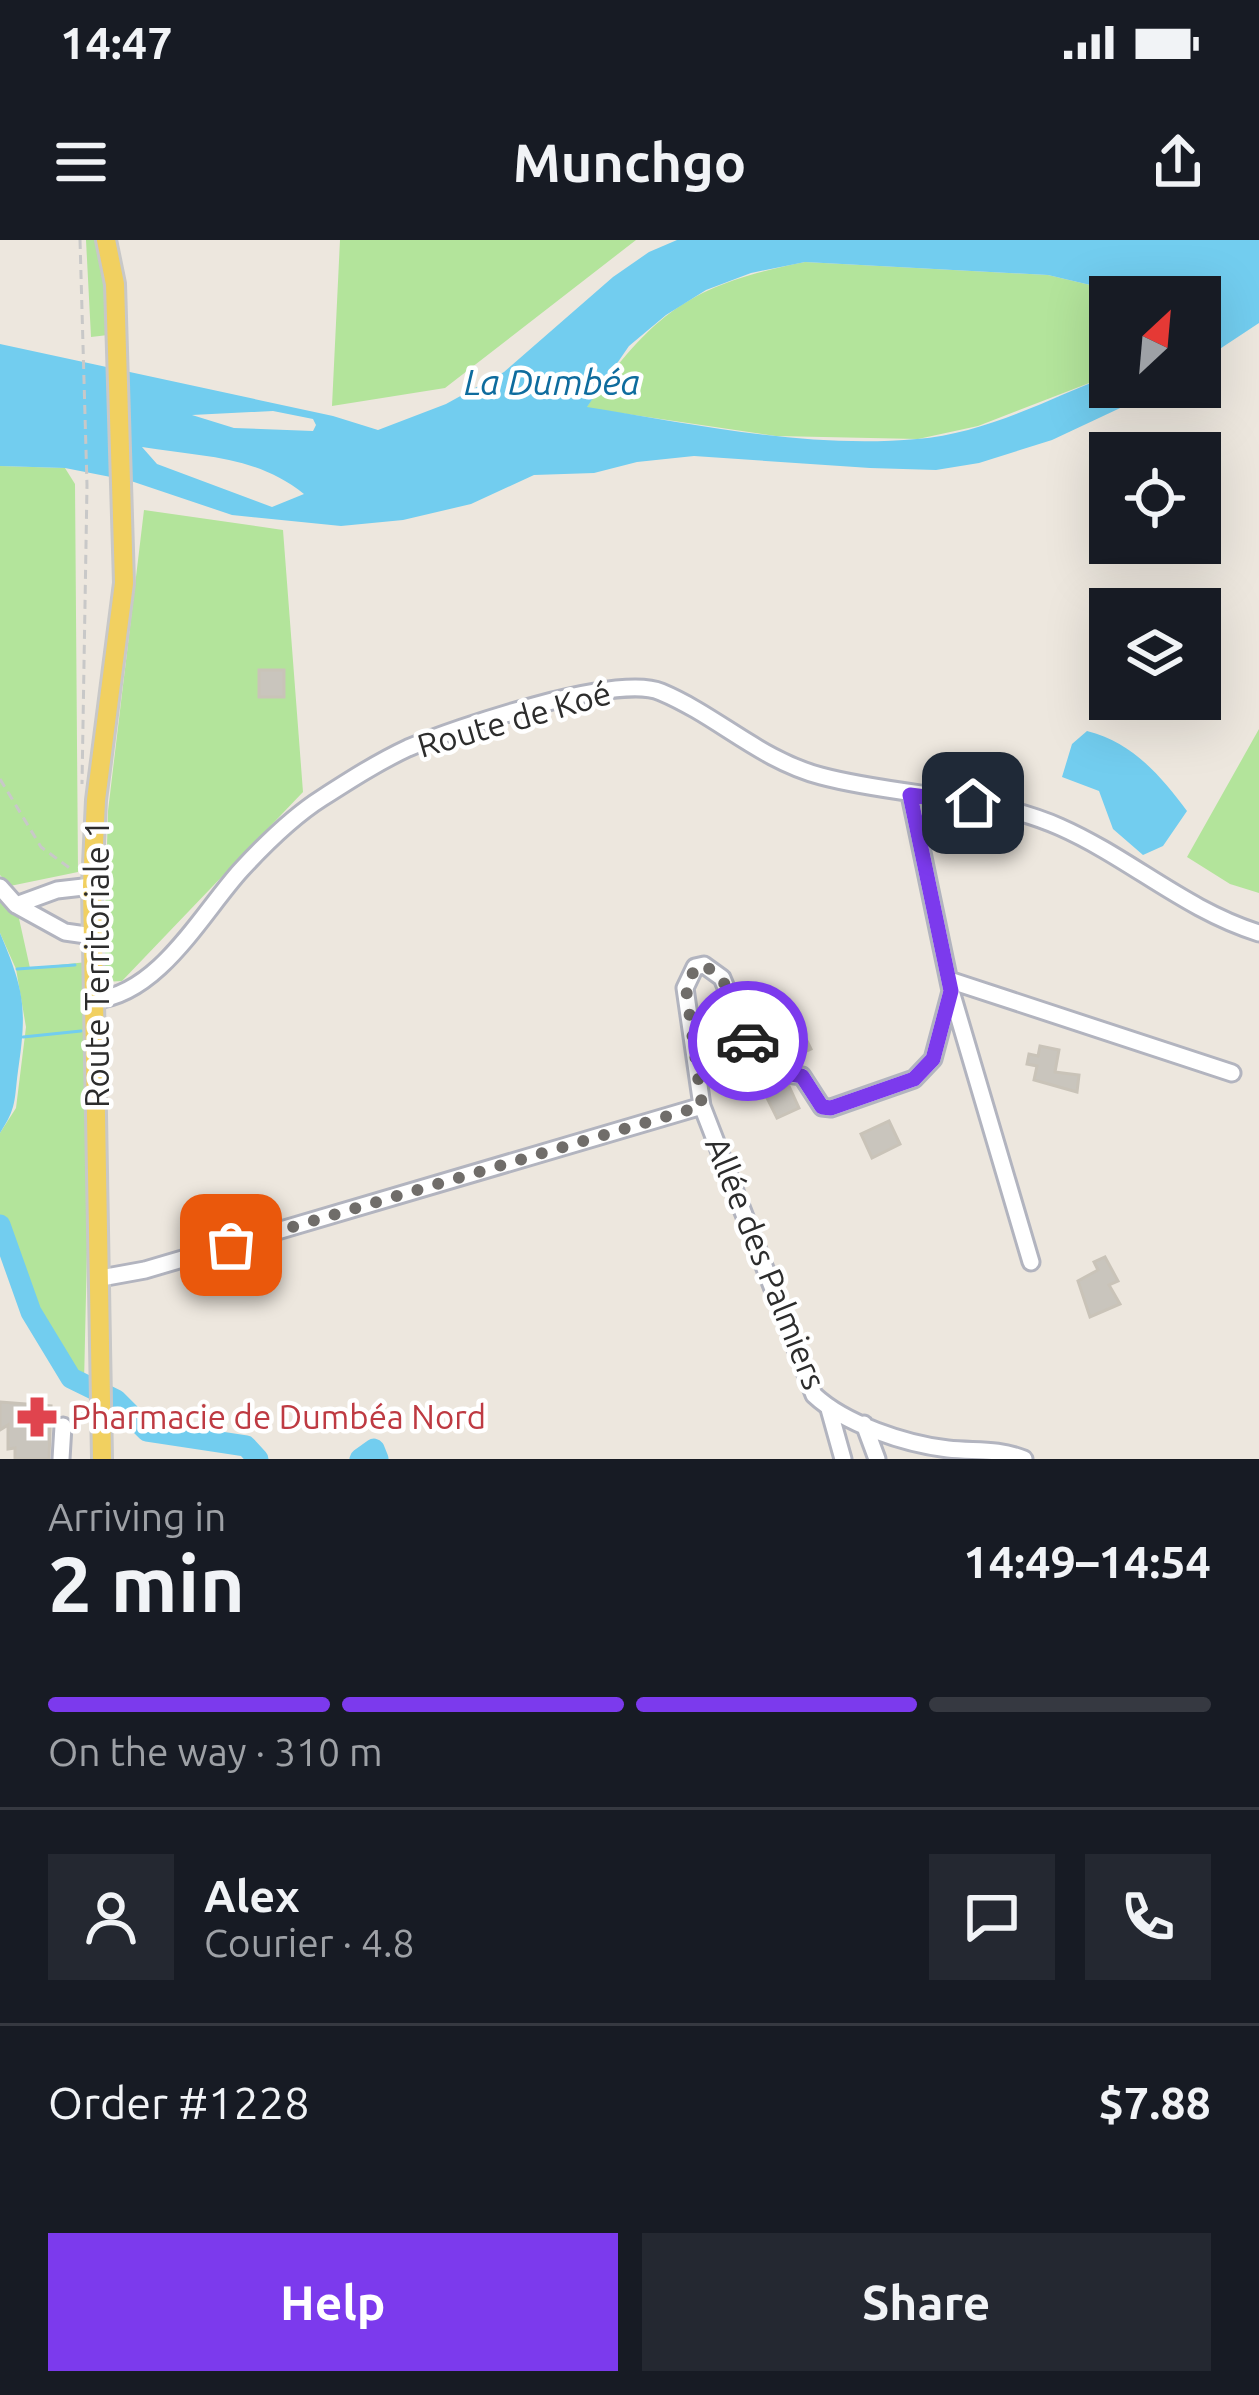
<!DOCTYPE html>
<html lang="en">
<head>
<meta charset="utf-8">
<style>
	:root { --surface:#171b24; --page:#242831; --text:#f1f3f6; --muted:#9ea1a6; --line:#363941; --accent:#7c3aed }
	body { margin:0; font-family:Ubuntu,sans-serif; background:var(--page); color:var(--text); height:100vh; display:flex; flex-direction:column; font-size:45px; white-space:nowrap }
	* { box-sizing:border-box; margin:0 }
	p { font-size:39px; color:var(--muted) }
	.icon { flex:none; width:66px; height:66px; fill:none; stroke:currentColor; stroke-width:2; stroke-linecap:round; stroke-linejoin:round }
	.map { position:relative; height:1219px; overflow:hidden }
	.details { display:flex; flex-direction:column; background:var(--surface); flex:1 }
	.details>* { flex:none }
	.needle { width:78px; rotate:26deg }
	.controls { position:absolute; left:1089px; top:36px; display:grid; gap:24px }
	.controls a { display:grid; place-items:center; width:132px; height:132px; border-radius:0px; background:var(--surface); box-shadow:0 12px 48px #0002; font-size:60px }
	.pin { position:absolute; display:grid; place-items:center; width:102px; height:102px; color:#fff; margin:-51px; border-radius:24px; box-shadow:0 6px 18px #0006 }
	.courier { position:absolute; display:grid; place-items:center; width:120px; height:120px; margin:-60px; border:9px solid #7c3aed; border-radius:50%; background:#fff; color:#222; box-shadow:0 3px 15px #0007 }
	.head em { font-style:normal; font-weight:700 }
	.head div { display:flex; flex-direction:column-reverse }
	.head { display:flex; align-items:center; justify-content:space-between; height:204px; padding:0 48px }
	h1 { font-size:78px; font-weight:700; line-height:90px }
	.bar { display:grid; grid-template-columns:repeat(4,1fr); gap:18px 12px; align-content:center; height:144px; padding:0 48px }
	.bar i { height:15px; border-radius:9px; background:var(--line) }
	.bar .current { background:var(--accent) }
	.bar p { grid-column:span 4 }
	.line { display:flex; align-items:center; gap:30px; padding:0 48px; border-top:3px solid var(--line) }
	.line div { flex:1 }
	.round { display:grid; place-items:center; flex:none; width:126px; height:126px; border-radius:0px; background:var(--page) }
	.cta { display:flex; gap:24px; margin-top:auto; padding:24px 48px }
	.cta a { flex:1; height:138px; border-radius:0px; background:var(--accent); color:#fff; font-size:48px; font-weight:700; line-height:138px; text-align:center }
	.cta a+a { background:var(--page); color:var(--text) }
	.status { display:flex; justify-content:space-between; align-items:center; height:84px; padding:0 60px; background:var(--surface); direction:ltr }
	.status svg { height:33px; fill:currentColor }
	header { display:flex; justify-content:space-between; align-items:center; height:156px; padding:0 48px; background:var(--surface); font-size:54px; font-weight:700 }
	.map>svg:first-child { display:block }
	.green { fill:#b3e49b }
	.water { fill:#72cdef; fill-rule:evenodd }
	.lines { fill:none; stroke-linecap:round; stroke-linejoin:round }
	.stream { stroke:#72cdef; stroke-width:3 }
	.river { stroke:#72cdef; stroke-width:21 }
	.building { fill:#c9c5bd; stroke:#c9c3b8; stroke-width:3 }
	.minor-casing { stroke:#b2b4bf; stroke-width:21 }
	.major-casing { stroke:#c8c8c8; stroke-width:24 }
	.path { stroke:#c8c8c8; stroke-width:3; stroke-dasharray:9 6; stroke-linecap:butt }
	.minor { stroke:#fff; stroke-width:15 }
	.major { stroke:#f1d060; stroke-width:18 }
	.done { stroke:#706d6a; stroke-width:12; stroke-dasharray:0 21.6 }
	.route { stroke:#7c3aed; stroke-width:15 }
	.labels { text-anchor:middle; stroke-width:9; stroke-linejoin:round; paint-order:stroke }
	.street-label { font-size:33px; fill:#2c2c2c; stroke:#fff }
	.health-label { font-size:33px; fill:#be3a42; stroke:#fff; text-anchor:start }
	.water-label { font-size:36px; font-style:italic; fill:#0e6c9e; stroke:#fff }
</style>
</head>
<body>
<div class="status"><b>14:47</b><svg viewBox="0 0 49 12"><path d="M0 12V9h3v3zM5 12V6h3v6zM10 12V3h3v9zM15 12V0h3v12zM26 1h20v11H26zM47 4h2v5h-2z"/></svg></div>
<header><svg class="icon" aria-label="menu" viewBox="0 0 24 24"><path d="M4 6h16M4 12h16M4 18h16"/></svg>Munchgo<svg class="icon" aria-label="share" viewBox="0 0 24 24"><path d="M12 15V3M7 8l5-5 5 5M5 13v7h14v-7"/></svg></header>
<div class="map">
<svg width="1259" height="1219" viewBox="0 0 1259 1219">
	<rect width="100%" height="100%" fill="#ede7de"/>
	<path class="green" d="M86,0h12l9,46 1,49 -17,2z
		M340,0h296l-191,148 -113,18z
		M805,22l243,13 93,22h-31v78l-132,51 -60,13 -142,-3 -190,-28c67,-95 103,-123 219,-146z
		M0,226l65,2 10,16 3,388 -68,14 -10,-11z
		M144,270l139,20 20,262 -181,189 -19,1 5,-171z
		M1259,489v164l-29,-9 -43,-27z
		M0,647l16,18 14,63 57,-6 3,154 -6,268 -13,-6 -40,-66 -31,-87v-92l16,-25 10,-81 -10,-58 -16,-36z"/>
	<path class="water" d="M677,0h582v83l-59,39v-35l19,-11 -19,-5v-14h-59l-93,-22 -243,-13 -54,11 -45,17 -40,25 -37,31 -42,61c107,17 220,42 330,32 67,-5 132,-40 193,-64v12h55l-113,53 -73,23 -43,7 -66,-2 -176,-12 -57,6 -43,11 -60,2 -63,29 -68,16 -62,6 -109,-11 -101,-34 -66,-13 -65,-2v-122l333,72 45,14 68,-26 58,-32 109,-95 36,-25zM273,171l40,8 3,6 -3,6 -79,-3 -42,-13zM142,207c60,10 113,8 162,47l-32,13 -115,-43z
		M1087,491c45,11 73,44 100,80l-24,35 -20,9 -30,-26 -14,-38 -37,-14 10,-33z
		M0,693c25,59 27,76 18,138 -4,30 -1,36 -18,62z"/>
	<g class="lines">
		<path class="stream" d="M17,729l58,-4
			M23,797l58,-6"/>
		<path class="river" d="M0,985l31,87 40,66 45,22 31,31 99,15 12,13
			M360,1219l14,-10 4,10"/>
	</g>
	<path class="building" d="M259,430h25v27h-25z
		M803,793l8,16 -27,12 -14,-3 -3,-8z
		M1040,806l19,4 -4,22 24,3 -2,17 -43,-12 3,-14 -10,-2 2,-10 9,2z
		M767,843l22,3 10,22 -22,10 -16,-32z
		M889,881l11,23 -28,14 -11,-24z
		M1105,1017l13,24 -9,4 11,19 -30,13 -12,-36 20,-11 -4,-8z
		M0,1162l51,4 -2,53h-34v-11l-7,1v-24l-8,5z"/>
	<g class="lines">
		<g class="minor-casing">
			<path id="minor" d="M910,555l41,196 80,271
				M0,647l16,18 41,-15 35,-4
				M16,665l49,27 28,4
				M949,740l283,93
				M951,751l-18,68 -19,20 -83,29 -9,-1 -20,-31 -35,-5 -10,-8 -35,-85 -18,-13 -9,2 -10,21 17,118 112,289c31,29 91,49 134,54 27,3 49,-1 76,10
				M95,760c64,-6 107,-87 146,-130 24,-26 51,-53 81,-72 28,-18 56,-36 86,-50 47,-20 209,-75 253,-56 57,24 99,68 160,84 78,21 165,18 239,51 70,31 125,83 199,106
				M101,1038l44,-8 557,-164
				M829,1169l14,50
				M864,1184l13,35
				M61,1219l2,-33"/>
		</g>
		<g class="major-casing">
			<path id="major" d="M102,1219l-10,-573 4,-86 28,-217 -9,-299 -9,-44"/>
		</g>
		<path class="path" d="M80,0l7,245 -5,299
			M0,539l41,68 30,22"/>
		<use href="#minor" class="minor"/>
		<use href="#major" class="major"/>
	</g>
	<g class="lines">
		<path class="done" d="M231,1005l471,-139 -16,-118 9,-20 9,-3 18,13 26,63"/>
		<path class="route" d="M748,801c12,30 24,29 54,35l20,31 9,1 83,-29 19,-20 18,-68 -41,-196 63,8"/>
	</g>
	<defs>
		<g id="pharmacy-bare" transform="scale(3.24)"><path d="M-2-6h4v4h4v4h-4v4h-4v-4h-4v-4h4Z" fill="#e0444e" stroke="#fff" stroke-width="2.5" paint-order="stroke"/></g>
	</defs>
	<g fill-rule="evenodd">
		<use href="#pharmacy-bare" x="37" y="1177"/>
	</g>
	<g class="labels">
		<g class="street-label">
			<text transform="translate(514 479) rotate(-16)" y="12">Route de Koé</text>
			<text transform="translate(97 724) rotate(-90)" y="12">Route Territoriale 1</text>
			<text transform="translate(766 1023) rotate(68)" y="12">Allée des Palmiers</text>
		</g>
		<g class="health-label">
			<text x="71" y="1189">Pharmacie de Dumbéa Nord</text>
		</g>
		<g class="water-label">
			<text x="552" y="155">La Dumbéa</text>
		</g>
	</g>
</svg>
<div class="controls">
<a><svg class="needle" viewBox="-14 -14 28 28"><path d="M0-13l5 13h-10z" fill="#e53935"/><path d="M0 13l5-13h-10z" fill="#9ea1a6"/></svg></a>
<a><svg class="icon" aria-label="locate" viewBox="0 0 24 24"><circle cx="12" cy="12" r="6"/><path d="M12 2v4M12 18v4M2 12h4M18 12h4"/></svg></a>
<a><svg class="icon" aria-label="layers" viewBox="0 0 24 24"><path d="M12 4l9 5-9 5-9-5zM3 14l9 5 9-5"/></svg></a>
</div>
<div class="pin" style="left:231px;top:1005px;background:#ea580c"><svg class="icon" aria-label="bag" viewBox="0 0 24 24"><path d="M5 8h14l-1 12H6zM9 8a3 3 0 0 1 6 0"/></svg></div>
<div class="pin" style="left:973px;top:563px;background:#1f2937"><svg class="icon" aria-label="home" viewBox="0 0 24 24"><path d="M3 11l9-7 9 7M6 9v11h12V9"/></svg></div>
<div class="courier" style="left:748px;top:801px"><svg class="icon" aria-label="car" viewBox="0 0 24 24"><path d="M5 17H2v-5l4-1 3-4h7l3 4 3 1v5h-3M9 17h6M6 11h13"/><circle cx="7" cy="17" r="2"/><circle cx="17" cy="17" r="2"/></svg></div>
</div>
<section class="details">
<div class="head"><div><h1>2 min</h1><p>Arriving in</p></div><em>14:49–14:54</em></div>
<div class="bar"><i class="current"></i><i class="current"></i><i class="current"></i><i></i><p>On the way · 310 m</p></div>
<div class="line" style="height:216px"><a class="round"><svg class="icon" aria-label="person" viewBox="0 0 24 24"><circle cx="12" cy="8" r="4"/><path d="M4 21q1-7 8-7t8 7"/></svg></a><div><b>Alex</b><p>Courier · 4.8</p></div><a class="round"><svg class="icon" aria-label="chat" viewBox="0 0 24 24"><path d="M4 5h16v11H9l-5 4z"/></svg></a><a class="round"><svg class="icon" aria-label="phone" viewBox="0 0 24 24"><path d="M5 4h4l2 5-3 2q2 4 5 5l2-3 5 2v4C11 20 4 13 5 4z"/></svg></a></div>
<div class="line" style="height:156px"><div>Order #1228</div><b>$7.88</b></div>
<div class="cta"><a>Help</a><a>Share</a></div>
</section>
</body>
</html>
